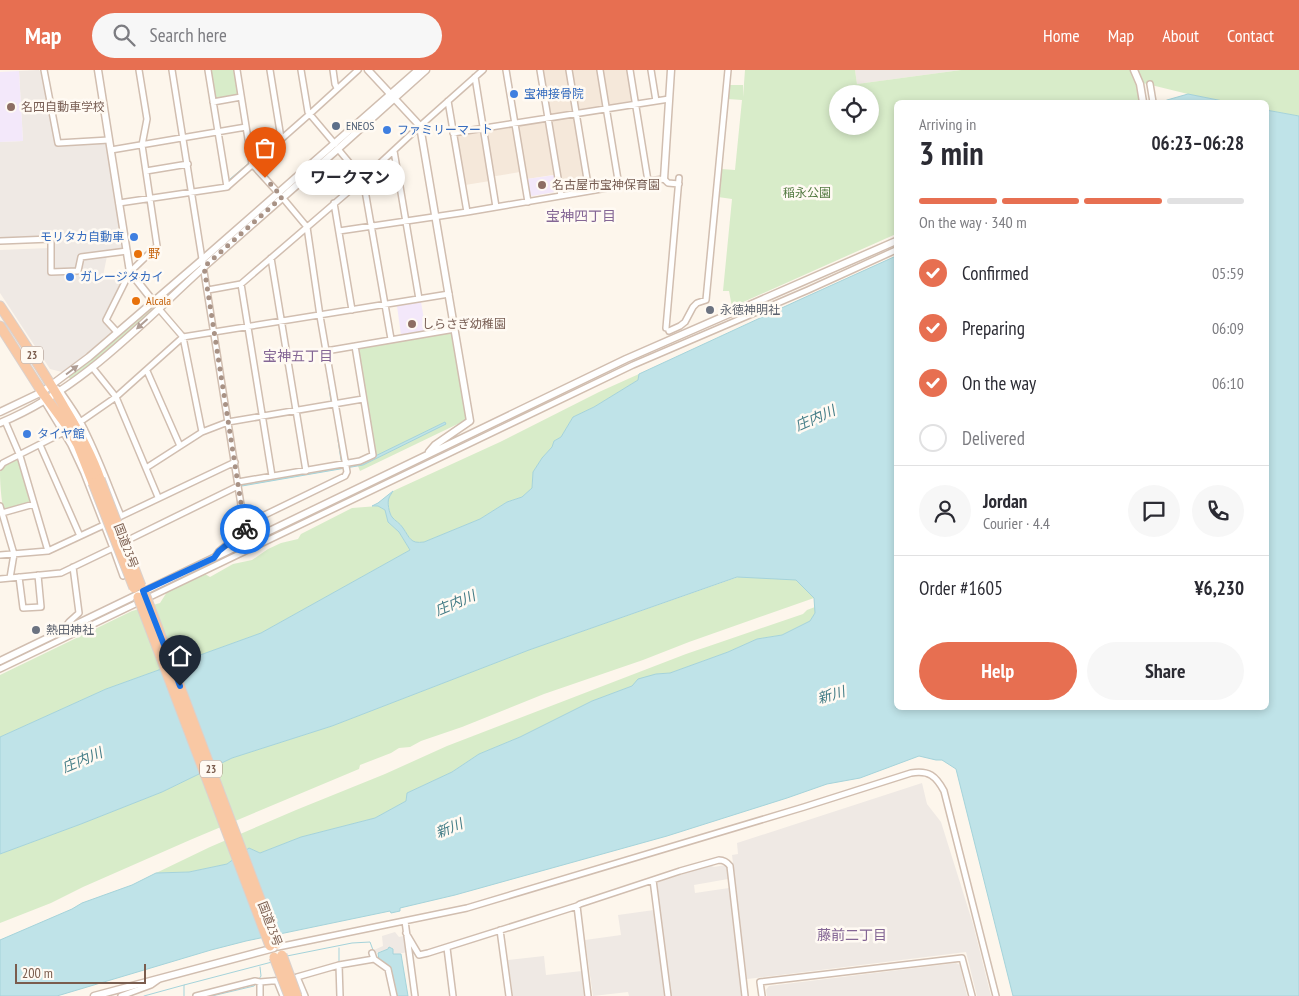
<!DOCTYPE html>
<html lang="en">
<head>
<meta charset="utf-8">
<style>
	:root { --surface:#fff; --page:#f7f7f7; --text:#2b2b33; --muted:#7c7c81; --line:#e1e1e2; --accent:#e76f51 }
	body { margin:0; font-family:"PT Sans Narrow","Noto Sans JP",sans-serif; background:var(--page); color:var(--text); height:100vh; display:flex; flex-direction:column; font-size:19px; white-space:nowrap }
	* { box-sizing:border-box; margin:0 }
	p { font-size:16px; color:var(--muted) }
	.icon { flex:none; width:28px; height:28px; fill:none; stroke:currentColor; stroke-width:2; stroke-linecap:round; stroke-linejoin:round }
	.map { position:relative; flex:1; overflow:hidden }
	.sheet { position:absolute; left:894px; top:30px; width:375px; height:610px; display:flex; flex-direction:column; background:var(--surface); border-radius:8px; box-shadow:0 2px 8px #0003 }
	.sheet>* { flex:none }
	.fabs { position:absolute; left:829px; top:15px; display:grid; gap:10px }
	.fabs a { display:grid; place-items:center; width:50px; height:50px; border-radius:50%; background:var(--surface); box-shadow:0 2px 8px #0003; font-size:25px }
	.scale { position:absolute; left:15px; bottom:12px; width:131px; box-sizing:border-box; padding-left:5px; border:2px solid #7a5c4d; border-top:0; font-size:14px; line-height:18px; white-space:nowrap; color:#7a5c4d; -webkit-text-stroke:4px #fffaf3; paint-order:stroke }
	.pin { position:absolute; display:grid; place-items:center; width:42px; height:42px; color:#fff; margin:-51px -21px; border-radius:50% 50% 50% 0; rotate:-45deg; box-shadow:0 0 5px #0007 }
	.pin .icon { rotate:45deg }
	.courier { position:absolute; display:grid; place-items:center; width:50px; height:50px; margin:-25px; border:4px solid #1a73e8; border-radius:50%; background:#fff; color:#222; box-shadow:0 1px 6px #0007 }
	.bubble { position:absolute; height:35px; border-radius:18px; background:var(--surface); box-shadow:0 2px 8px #0003; font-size:16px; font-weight:700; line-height:35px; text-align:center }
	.headline em { font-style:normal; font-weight:700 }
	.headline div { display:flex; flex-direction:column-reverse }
	.headline { display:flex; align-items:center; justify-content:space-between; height:85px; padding:0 25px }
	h1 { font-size:32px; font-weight:700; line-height:38px }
	.bar { display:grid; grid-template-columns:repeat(4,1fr); gap:8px 5px; align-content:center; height:60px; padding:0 25px }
	.bar i { height:6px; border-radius:4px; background:var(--line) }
	.bar .current { background:var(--accent) }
	.bar p { grid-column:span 4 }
	.line { display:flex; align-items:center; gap:12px; padding:0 25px; border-top:1px solid var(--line) }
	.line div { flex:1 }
	.round { display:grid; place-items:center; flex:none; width:52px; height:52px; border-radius:26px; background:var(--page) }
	ol { padding:0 25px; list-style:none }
	li { display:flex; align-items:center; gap:15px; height:55px }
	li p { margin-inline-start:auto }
	li .icon { padding:5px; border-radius:50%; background:var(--accent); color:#fff; stroke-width:4 }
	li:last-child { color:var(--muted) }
	li i { width:28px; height:28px; border:2px solid var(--line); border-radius:50% }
	.cta { display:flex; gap:10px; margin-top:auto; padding:10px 25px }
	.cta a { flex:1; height:58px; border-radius:30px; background:var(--accent); color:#fff; font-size:20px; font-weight:700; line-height:58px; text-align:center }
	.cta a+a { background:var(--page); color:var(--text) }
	header { display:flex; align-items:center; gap:30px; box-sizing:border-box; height:70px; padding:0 25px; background:var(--accent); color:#fff }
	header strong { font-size:24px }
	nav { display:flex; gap:28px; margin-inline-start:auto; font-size:18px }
	.search { width:350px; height:45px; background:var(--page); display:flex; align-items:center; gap:12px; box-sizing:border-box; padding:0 18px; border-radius:28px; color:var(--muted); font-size:19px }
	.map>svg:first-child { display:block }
	.residential { fill:#f5e8da }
	.industrial { fill:#efe9e4 }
	.education { fill:#f3e8fa }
	.green { fill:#d8ecc9; fill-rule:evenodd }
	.water { fill:#bfe3e8; stroke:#a5d3da }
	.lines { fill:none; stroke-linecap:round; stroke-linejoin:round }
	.stream { stroke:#a5d3da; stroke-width:1 }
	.minor-casing { stroke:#d1beb0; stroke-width:8 }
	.tertiary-casing { stroke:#d1beb0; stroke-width:9 }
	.trunk-casing { stroke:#dad1cd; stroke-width:11 }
	.minor { stroke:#fff; stroke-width:5 }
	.tertiary { stroke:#fff; stroke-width:6 }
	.trunk { stroke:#f9c8a4; stroke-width:9 }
	.trunk-bridge-casing { stroke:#dad1cd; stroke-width:11; stroke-linecap:butt }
	.trunk-bridge { stroke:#f9c8a4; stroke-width:9 }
	.oneway { fill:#af9d94 }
	.done { stroke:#a89285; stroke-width:5; stroke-dasharray:0 9 }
	.route { stroke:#1a73e8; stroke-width:6 }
	.shop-dot { fill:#3f7fe0; stroke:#fffaf3; stroke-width:2 }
	.education-dot { fill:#8d6e63; stroke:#fffaf3; stroke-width:2 }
	.service-dot { fill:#5c6f8a; stroke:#fffaf3; stroke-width:2 }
	.food-dot { fill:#e8710a; stroke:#fffaf3; stroke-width:2 }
	.worship-dot { fill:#6b7280; stroke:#fffaf3; stroke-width:2 }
	.labels { text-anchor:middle; stroke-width:5; stroke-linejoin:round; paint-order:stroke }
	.shield { fill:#fffaf3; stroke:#a28b7f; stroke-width:1 }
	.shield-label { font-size:11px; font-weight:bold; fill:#7a5c4d }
	.shop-label { font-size:12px; fill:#366cbe; stroke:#fffaf3; text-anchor:start }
	.education-label { font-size:12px; fill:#785e54; stroke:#fffaf3; text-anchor:start }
	.service-label { font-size:12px; fill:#4e5e75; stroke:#fffaf3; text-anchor:start }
	.park-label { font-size:12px; fill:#537a41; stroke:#fffaf3 }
	.food-label { font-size:12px; fill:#c56008; stroke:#fffaf3; text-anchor:start }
	.worship-label { font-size:12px; fill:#5b616d; stroke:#fffaf3; text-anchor:start }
	.street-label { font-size:12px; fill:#7a5c4d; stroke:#fffaf3 }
	.neighbourhood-label { font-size:14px; fill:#846695; stroke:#fffaf3 }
	.water-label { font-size:14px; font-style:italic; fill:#437c86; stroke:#fffaf3 }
</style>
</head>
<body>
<header>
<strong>Map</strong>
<div class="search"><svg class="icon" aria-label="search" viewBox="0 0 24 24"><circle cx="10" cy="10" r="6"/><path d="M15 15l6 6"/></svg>Search here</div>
<nav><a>Home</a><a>Map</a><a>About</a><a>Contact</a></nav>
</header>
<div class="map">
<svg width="1299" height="926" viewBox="0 0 1299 926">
	<rect width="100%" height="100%" fill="#fdf6ec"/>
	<path class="residential" d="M542,0h86l5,29 -2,2 -50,9 -6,7 11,69 -1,1 -21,3 -3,-1 -2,-15 -32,5 -1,-8 -36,6v4l-25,4 -8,-48v-2l88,-14 4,-6z"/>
	<path class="industrial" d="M39,0l2,3 15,73 50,-3 18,108 -44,5 -3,14h-24l-1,-33 -52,2v-97l23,-1 -4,-70z
		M855,0h106l-104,14z
		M49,178l1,25h29l3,-15 25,-2 -4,20 20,3 -20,40 9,12 -25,22 -25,19 -12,-3 -50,-76v-43z
		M922,713l5,21 14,18 32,102 18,72h-14l-11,-44 -219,27 -15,-124 6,-1 -1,-11z
		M710,795l4,2 11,-2 2,2 1,12 -34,6 1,8 34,-5 14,108h-72l-14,-113 2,-1z
		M654,840l11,86h-36l-1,-4 -35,4 -8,-56 36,-5 -3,-20z
		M395,862l4,5 4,-1 4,16 -12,3 -2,-1v-3l-5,-2 -12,4 -2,-3 9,-4 -1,-10z
		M544,886l2,19 36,-4 4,25h-73l-5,-36z
		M956,893l4,2 7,31h-200l-1,-6 3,-4z"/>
	<path class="education" d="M19,1l4,70 -23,1v-70z
		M555,105l2,15 -2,2 -23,4 -2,-1 -3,-16z
		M421,232l5,29 -25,4 -4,-29z"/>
	<path class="green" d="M210,0h24l4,25 -1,2 -21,3 -1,-1z
		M745,0h110l2,14 104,-14h338v46l-33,-6v-8h-38l-40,-8 -45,-11 -5,3 1,16h-243v132l-164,73 -3,-16h-6l9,-92 -14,-2 3,-28 14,1 7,-70 -14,-1 1,-14h14v12zM838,24h32v32h-32z
		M175,221l-69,62 -36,26 -2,-3 92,-76z
		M450,262l2,1 14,87 -106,51 -2,-5 5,-1 83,-42 -1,-1 -69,34 -17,-107 1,-2z
		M639,304l-1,6 -44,27 -21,10 -12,20 -7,4 -2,6 -10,11 -9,14 -1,16 -10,9 -15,5 -27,17 -56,23c-14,2 -14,-4 -21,-14 -3,-5 -8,-7 -11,-11 -3,-4 -5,-15 -3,-19 1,-3 3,-5 4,-7l107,-49 99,-50z
		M16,390h2l12,43 -24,7h-2c-3,-9 -4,-29 -4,-38 2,-7 10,-10 16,-12z
		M378,436l7,4 3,12 11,10 11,18 -149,83 -155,56 -106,48v-62l132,-64 28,-8 7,-11 38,-18 5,3 23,-13 19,-4 16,-11 13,-6 17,-4 3,-5 51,-26z
		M790,489l24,39 -125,44 -46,18 -99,34 -82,33 -41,14 -11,6 -11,1 -8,5 -31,12 -1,4 -169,71 -107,47 -32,16 -51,20v-69l81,-30 81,-32 70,-34 100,-32 197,-76z
		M815,537v6l-5,8 -28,14 -25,4 -29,13 -58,21 -14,1 -24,12 -40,15 -72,36 -41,17 -27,18 -45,21 -1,8 -31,17 -74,19 -41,16 -11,-5 -22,16 -38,8 -33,1 54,-26 86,-37 89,-36 62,-28 239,-92 117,-40 4,-4z"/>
	<path class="water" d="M1188,24l40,8h-65l4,-2z
		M1266,40l33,6v880h-286l-57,-227 -14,-9h-6l-17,-4 -59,22 -33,6 -40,14 -120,38 -212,59 -55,13v3l-9,2 -1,-2 -144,30 -35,9 -154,46h-57v-56l72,-31 10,-6 50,-18 24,-12 33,-1 38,-8 22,-16 11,5 41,-16 74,-19 31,-17 1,-8 45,-21 27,-18 41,-17 72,-36 40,-15 6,-7 18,-5 14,-1 58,-21 29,-13 25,-4 28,-14 5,-8 -1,-15 -18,-18 -59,-3 -208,73 -197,76 -100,32 -70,34 -81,32 -81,30v-117l106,-48 155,-56 149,-83 -11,-18 -11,-10 -3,-12 -7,-4h-6l6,-3 15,-12c-1,2 -3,4 -4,7 -2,4 0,15 3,19 3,4 8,6 11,11 7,10 7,16 21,14l56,-23 27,-17 15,-5 10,-9 1,-16 9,-14 10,-11 2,-6 7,-4 12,-20 21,-10 44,-27 1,-6 160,-74 97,-44v452h370z
		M445,352l1,2 -83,41 -121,21v-2l119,-21z
		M389,877l4,2v5h8l7,42h-12l-6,-27 -11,-9 -1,-7 10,-4z"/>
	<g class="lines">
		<path class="stream" d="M230,109l20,-17
			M299,337l32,-5 -3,-23
			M266,343l27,-5
			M235,348l24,-4
			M338,370l3,20
			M287,886l65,-13 18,-1 3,8
			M339,892v-14
			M259,909l2,-3 -1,-9
			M144,926l40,-11
			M184,926v-11l88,-23
			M212,926l42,-10 2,-3"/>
		<g class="minor-casing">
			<path id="minor" d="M44,0l14,73 51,-3
				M172,0l73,460 -26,21 -4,6
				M208,0l19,117
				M237,0l15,94 30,33 25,30 13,89 27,156 -2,4 -101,49
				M270,0l11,68
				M301,0l7,42 27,32
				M333,0l2,14 2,4
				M506,0l22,132
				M540,0l21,126
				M569,0l20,121
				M600,0l19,116
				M630,0l18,111
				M651,0l5,31
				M475,7l21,130
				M1150,14l3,18
				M448,31l19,111
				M213,32l28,-5
				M453,63l216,-34
				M338,79l25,30 28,160
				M111,80l135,-23
				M394,81l25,148
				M146,101l42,-7
				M119,133l108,-16 85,-75 46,-42
				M334,133l18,107
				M339,161l128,-19 181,-31 16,-2 4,4 11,1
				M0,171l51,-2v33l27,-1 3,-14 46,-6
				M271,188l35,213
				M241,214l31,192
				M208,220l33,-6 122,-105 57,-53 63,-56
				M159,239l24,28 19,95
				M666,258l13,-150
				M669,261l11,-5 5,-4 8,-15 4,-4 9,-3 22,-230
				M117,262l-11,-12 24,-48 27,-26 -15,-101 5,-26 -8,-49
				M326,281l129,-22
				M92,297l24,30 42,100
				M147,301l33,75
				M58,319l2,2c7,10 15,21 21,32 16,30 27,62 40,93
				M5,351l15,35 28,95
				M80,352l36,-25 67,-60 266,-43
				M40,375l40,91
				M0,397l3,-4 61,-31
				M146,398l56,-36 26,-10 135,-23
				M238,412l122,-21 13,-6 -18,-109
				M0,436l14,48 -4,24
				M2,443l32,-9
				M113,450l122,-58
				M122,473l116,-57
				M115,477l-2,1 10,28
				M0,485l48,-4 58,-27
				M19,507l4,31 18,-1 -3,-32
				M0,509l61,-6 52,-25 -29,-75 -13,-28 -28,-46
				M64,559l5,-7 10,-9 -6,-46
				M0,599l633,-304 175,-75 88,-40
				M653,810l15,116
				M577,836l11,90
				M405,851l10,75
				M500,860l9,66
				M406,863l13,22 9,-2 149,-47 3,-2 100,-33 39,-11c5,0 8,2 11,6l15,130
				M278,877l189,-39 337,-101 107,-34c18,-3 25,3 33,18l52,205
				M447,878l6,48
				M372,883l2,6 14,10 6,27
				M339,895l1,31
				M297,907l42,-12 35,-6
				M294,908l3,-1 8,19
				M277,911l6,15
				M121,926l30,-11 7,-5
				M196,926l59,-15 5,1
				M260,926v-14l23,-2
				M762,926l-2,-14 202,-24 10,38"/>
		</g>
		<g class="tertiary-casing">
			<path id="tertiary" d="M98,0l32,202 23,29
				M368,0l52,56 50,295 -35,24 -6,7
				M1134,0l6,14 3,18
				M664,109l7,-109
				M0,342l42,-20 47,-35 114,-98 215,-189
				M0,353c81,-33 142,-100 206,-158 44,-39 89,-78 133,-117 29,-26 58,-52 87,-78
				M0,591l626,-302 270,-118
				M94,926l180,-48"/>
		</g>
		<g class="trunk-casing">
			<path id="trunk" d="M0,236c22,33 44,66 64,101 14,23 27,46 36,72
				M0,256l42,66 25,34 11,19 15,38"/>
		</g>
		<use href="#minor" class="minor"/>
		<use href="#tertiary" class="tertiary"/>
		<use href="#trunk" class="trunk"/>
		<g class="trunk-bridge-casing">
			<path id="trunk-bridge" d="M100,409l41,107
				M93,413l41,105
				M145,524l132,350
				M138,527l132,349
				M282,885l15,41
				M274,887l15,39"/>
		</g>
		<use href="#trunk-bridge" class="trunk-bridge"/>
	</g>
	<defs><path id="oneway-solid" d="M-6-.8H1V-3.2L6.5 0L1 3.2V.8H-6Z" transform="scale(1.25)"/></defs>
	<g class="oneway">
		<use href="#oneway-solid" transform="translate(142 254) rotate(138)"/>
		<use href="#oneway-solid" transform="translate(72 300) rotate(-37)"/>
	</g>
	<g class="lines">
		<path class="done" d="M245,459l-41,-262 78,-70 -17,-19"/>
		<path class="route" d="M180,616l-37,-95 71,-33 5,-7 26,-21v-1"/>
	</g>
	<g class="shop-dot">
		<circle cx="514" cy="24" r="5"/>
		<circle cx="387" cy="60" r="5"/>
		<circle cx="134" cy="167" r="5"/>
		<circle cx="70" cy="207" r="5"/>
		<circle cx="27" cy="364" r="5"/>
	</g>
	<g class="education-dot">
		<circle cx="11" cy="37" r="5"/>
		<circle cx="542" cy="115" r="5"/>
		<circle cx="412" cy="254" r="5"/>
	</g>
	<circle class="service-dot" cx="336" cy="56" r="5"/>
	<g class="food-dot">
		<circle cx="138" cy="184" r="5"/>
		<circle cx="136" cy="231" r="5"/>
	</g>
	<g class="worship-dot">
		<circle cx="710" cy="240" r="5"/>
		<circle cx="36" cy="560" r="5"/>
	</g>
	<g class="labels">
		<g class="shield">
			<rect x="21" y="276.5" width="22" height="17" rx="4"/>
			<rect x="200" y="690.5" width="22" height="17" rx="4"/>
		</g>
		<g class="shield-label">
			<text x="32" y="289">23</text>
			<text x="211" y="703">23</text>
		</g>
		<g class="shop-label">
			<text x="524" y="28">宝神接骨院</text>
			<text x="397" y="64">ファミリーマート</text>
			<text x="124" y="171" text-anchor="end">モリタカ自動車</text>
			<text x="80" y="211">ガレージタカイ</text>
			<text x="37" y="368">タイヤ館</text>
		</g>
		<g class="education-label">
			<text x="21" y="41">名四自動車学校</text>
			<text x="552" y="119">名古屋市宝神保育園</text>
			<text x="422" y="258">しらさぎ幼稚園</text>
		</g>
		<g class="service-label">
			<text x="346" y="60">ENEOS</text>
		</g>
		<g class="park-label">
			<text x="807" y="127">稲永公園</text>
		</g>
		<g class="food-label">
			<text x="148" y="188">野</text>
			<text x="146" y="235">Alcala</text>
		</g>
		<g class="worship-label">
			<text x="720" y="244">永徳神明社</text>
			<text x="46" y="564">熱田神社</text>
		</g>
		<g class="street-label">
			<text transform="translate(126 476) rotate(69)" y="4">国道23号</text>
			<text transform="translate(270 854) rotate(69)" y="4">国道23号</text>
		</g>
		<g class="neighbourhood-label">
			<text x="581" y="151">宝神四丁目</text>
			<text x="298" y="291">宝神五丁目</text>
			<text x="852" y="870">藤前二丁目</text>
		</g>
		<g class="water-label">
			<text transform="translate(815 348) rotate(-24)" y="5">庄内川</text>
			<text transform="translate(455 533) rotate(-23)" y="5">庄内川</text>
			<text transform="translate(831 625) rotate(-17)" y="5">新川</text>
			<text transform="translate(82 690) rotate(-23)" y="5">庄内川</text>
			<text transform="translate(449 758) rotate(-22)" y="5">新川</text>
		</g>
	</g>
</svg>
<div class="fabs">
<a><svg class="icon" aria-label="locate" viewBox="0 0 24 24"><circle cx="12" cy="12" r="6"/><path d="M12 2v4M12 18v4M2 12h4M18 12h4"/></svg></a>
</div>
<div class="scale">200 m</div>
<div class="pin" style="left:265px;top:108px;background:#ea580c"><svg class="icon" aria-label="bag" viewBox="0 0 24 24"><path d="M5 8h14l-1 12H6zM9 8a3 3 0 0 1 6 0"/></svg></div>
<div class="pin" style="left:180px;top:616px;background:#1f2937"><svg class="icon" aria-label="home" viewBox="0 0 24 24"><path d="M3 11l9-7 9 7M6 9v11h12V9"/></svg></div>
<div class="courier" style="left:245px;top:459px"><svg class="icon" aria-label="bike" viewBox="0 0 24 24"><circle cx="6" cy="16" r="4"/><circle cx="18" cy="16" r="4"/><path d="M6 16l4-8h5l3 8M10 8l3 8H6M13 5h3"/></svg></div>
<div class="bubble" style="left:295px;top:90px;width:110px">ワークマン</div>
<section class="sheet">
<div class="headline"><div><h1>3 min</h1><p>Arriving in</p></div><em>06:23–06:28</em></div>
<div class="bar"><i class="current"></i><i class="current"></i><i class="current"></i><i></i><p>On the way · 340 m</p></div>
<ol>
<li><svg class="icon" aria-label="check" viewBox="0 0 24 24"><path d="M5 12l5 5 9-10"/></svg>Confirmed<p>05:59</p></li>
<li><svg class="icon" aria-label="check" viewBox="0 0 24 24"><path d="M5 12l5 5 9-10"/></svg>Preparing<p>06:09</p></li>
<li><svg class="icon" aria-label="check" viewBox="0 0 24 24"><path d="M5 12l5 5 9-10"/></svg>On the way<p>06:10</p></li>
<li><i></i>Delivered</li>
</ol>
<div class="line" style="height:90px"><a class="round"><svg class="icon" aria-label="person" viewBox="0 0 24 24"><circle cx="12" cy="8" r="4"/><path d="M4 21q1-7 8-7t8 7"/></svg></a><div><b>Jordan</b><p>Courier · 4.4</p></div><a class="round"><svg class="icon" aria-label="chat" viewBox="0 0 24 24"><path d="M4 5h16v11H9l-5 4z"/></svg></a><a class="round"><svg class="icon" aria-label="phone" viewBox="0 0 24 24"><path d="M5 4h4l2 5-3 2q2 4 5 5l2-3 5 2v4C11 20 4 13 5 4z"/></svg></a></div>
<div class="line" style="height:65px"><div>Order #1605</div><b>¥6,230</b></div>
<div class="cta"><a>Help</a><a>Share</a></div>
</section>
</div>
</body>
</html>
